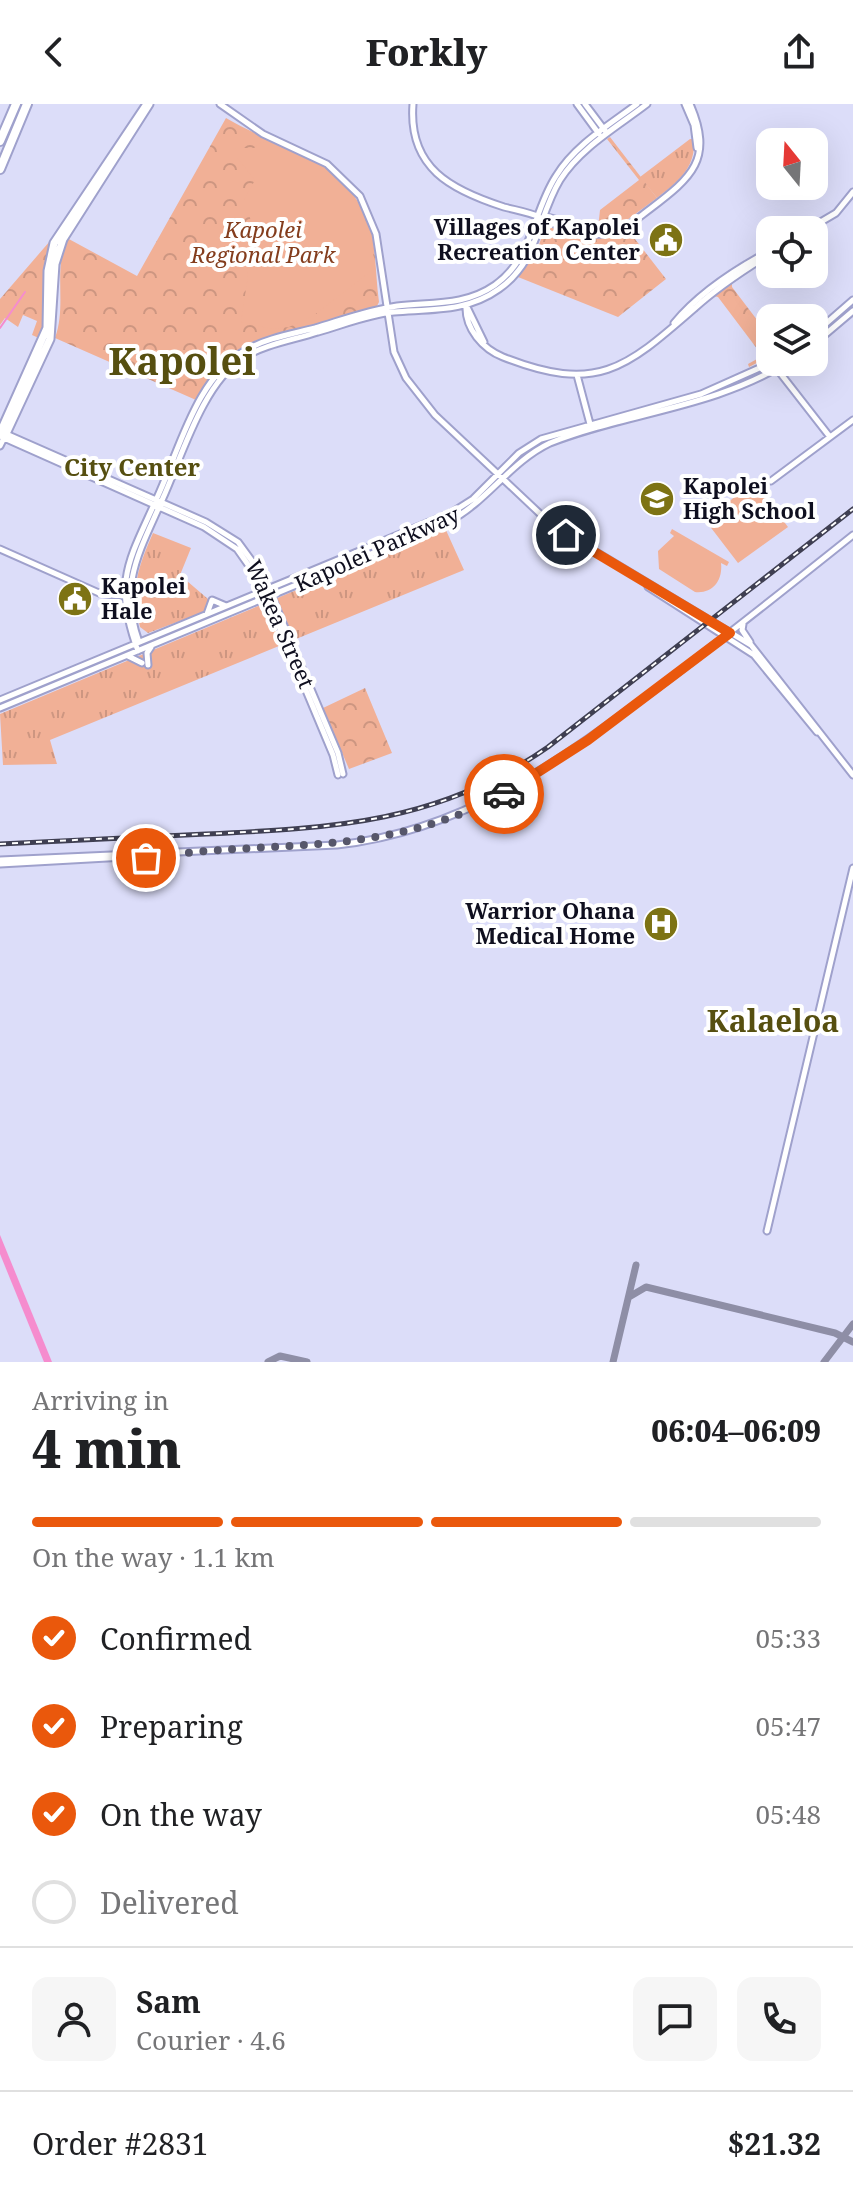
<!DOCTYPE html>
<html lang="en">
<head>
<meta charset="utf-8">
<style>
	:root { --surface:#fff; --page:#f6f6f6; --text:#202124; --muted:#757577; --line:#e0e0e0; --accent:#ea580c }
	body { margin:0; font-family:"Noto Serif",serif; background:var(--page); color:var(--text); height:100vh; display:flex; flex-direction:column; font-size:30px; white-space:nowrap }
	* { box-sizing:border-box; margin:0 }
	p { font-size:26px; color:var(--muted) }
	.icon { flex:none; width:44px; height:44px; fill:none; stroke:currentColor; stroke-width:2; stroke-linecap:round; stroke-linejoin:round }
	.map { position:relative; height:1258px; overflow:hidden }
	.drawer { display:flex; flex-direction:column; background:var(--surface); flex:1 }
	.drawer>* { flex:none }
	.needle { width:52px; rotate:342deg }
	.fabs { position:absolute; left:756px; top:24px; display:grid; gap:16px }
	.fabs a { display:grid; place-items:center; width:72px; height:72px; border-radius:16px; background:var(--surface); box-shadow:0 8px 32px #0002; font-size:40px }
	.pin { position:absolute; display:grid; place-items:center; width:68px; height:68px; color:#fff; margin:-34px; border:4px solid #fff; border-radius:50%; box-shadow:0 2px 8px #0007 }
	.courier { position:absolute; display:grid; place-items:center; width:80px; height:80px; margin:-40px; border:6px solid #ea580c; border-radius:50%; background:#fff; color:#222; box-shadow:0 2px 10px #0007 }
	.head em { font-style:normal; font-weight:800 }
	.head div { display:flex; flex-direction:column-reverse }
	.head { display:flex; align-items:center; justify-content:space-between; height:136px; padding:0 32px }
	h1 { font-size:52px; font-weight:800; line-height:60px }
	.bar { display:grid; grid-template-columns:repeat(4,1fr); gap:12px 8px; align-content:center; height:96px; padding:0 32px }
	.bar i { height:10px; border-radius:6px; background:var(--line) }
	.bar .on { background:var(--accent) }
	.bar p { grid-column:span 4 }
	.line { display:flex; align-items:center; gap:20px; padding:0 32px; border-top:2px solid var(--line) }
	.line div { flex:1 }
	.round { display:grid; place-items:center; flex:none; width:84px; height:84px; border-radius:16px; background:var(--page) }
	ol { padding:0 32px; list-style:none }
	li { display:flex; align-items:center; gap:24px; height:88px }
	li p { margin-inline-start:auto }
	li .icon { padding:8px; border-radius:50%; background:var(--accent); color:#fff; stroke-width:4 }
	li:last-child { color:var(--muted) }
	li i { width:44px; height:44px; border:4px solid var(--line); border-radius:50% }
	header { display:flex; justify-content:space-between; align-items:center; height:104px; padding:0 32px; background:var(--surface); font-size:36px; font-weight:800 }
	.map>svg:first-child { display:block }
	.grass { fill:url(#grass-tufts) }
	.park { fill:url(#park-crowns) }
	.pitch { fill:#f1b096 }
	.water { fill:#f58cce }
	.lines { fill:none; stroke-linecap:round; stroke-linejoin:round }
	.stream { stroke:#f58cce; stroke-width:2 }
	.taxiway { stroke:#8e8ea6; stroke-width:7 }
	.secondary-casing { stroke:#9fa1cc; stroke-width:9 }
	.primary-casing { stroke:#9fa1cc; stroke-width:11 }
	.highway-casing { stroke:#9fa1cc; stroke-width:12 }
	.secondary { stroke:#fff; stroke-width:5 }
	.primary { stroke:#fff; stroke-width:7 }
	.highway { stroke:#fff; stroke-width:8 }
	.rail-casing { stroke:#3f3f52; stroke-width:5 }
	.rail { stroke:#fff; stroke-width:2; stroke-dasharray:6; stroke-linecap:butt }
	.done { stroke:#57576b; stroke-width:8; stroke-dasharray:0 14.4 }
	.route { stroke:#ea580c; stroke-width:10 }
	.labels { text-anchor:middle; stroke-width:8; stroke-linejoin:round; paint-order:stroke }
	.poi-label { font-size:22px; font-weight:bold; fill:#0f0f1f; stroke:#fff; text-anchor:end }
	.park-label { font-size:22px; font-style:italic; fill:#843d1d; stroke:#fff }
	.street-label { font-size:22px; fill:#0f0f1f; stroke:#fff }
	.neighbourhood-label { font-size:24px; font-weight:bold; fill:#564f10; stroke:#fff }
	.district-label { font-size:30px; font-weight:bold; fill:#564f10; stroke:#fff }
	.town-label { font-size:38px; font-weight:bold; fill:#564f10; stroke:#fff }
</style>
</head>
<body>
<header><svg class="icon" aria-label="back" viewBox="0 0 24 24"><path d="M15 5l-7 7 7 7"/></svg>Forkly<svg class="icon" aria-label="share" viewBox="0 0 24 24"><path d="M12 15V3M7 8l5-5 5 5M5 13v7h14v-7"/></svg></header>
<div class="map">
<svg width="853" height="1258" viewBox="0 0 853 1258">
	<defs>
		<pattern id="grass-tufts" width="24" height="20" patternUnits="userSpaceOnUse" patternTransform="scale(2)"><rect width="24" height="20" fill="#f1b096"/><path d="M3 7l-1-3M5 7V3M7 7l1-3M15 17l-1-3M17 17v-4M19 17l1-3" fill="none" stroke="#cd9681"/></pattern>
		<pattern id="park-crowns" width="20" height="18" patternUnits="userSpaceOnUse" patternTransform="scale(2)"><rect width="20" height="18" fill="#f1b096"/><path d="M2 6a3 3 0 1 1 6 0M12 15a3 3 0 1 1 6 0" fill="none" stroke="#cd9681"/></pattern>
	</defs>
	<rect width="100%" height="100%" fill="#dcddf9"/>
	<path class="grass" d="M690,35h4c2,29 -16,43 -37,59l-17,-21z
		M445,424l19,42 -414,170 7,24 -54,1 -3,-51z
		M153,429l38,15 -11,27 28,24 1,11 -61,23 -8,-6c-9,-41 -3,-57 13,-94z"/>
	<path class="park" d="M226,14c51,30 131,49 146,116 4,22 4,46 7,68l-3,6 -114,33 -28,15 -38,44 -141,-62c12,-33 -2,-67 12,-100l70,38z
		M610,33l47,61 -34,25 -25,5 2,-18 39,-30 -32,-41z
		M546,121l48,12 34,-7 38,49 -48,38 -100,-40 18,-24z
		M50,137l-6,35 2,44 -5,19 -9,-4 5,-14 -14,-6 -5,12 -13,-9 -5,7v-26z
		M732,174v9l38,50v19l-21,11 -1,-3 9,-5 1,-9 -40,-53 -8,-2z
		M365,584l27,65 -43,16 -26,-61z"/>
	<path class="pitch" d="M262,38c13,0 24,7 36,11 56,24 71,57 77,115l-62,48 -24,11 -17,2 -31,-7 7,-46 -4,-19 17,-6 -17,-51 11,-20 -17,-21 -3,-11h19z
		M750,381l7,1 31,41 -50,36 -36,-47 6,-5 11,14 -6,-11z
		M672,425l57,33 -2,4 -6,-3c2,17 -8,31 -26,29l-36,-23 -1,-18 16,-15 -4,-3z"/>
	<path class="water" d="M0,1131l52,127h-8l-44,-108z"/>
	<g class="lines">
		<path class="stream" d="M0,224l25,-36"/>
		<path class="taxiway" d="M629,1193l17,-10 189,46 18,9
			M268,1258l12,-6 27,6
			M613,1258l23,-97
			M824,1258l29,-38"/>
		<g class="secondary-casing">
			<path id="secondary" d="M220,0l43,30 64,30 33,32 16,38 18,118 12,26 29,37 118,111 198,119 102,130
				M413,0c-5,64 38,86 91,103 11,3 25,5 35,10 18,9 43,19 64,17 19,-1 32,-14 47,-25 42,-32 64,-50 40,-105
				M577,0l22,30
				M585,0l21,28
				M685,0l9,21 3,23
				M544,112l49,14 23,-2
				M807,126l29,-17 17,-21
				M466,201l18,37
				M466,202c-1,23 17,43 37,51 94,37 122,12 192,-49 23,-21 49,-38 75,-54
				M674,219c24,-29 57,-51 90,-69
				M814,230l39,-34
				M814,240l39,-33
				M777,265l53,68
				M577,271l13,49
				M4,329l202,89 32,20 25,34 75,177 5,21
				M0,342l4,-8 200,89 33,22 24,34 72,172 5,20
				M771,377l82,-61
				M0,445l99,44 25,3
				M648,483l106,68 63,77
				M207,510l5,-14 14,6
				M743,520l-1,6 8,12
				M139,538c-21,-58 1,-91 24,-144 19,-42 40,-115 80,-140 22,-14 51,-18 75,-26 25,-7 51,-18 76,-20 38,-3 73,0 105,-23 40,-28 38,-71 61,-109 20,-32 57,-53 87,-76
				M138,547c-27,-73 -7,-93 22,-160 21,-47 38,-115 86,-141 21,-12 46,-16 69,-22 27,-8 54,-18 82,-22 35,-4 68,0 98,-21 39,-28 37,-72 61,-109 19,-31 53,-51 81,-72
				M128,552l14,7
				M148,561l-1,-12 4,-6
				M0,596l451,-187 22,-14 46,-46 22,-14 160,-45 72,-32
				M0,604l448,-186c39,-20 62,-60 102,-79 79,-31 164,-35 238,-81
				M0,756l337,-15c126,-14 220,-82 319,-156 67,-50 132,-102 197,-154
				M0,760l161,-9
				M767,1127l86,-363"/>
		</g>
		<g class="primary-casing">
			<path id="primary" d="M0,329l4,5 46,-99 5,-75 8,-25 86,-135
				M0,329l47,-105 1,-57 6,-28 93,-139"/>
		</g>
		<g class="highway-casing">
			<path id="highway" d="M0,37l16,-37
				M0,65l27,-65"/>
		</g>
		<use href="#secondary" class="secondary"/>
		<use href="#primary" class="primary"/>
		<use href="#highway" class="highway"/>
		<g class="rail-casing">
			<path id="rail" d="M0,740c69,-4 138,-7 206,-10 129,-6 233,-11 342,-87l305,-238"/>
		</g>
		<use href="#rail" class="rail"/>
	</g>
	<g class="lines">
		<path class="done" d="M146,754c130,-20 233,2 358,-64"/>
		<path class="route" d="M504,690l84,-54 142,-107 -164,-98"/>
	</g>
	<defs>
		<g id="civic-disc" transform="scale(1.8)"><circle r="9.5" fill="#7d7314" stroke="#fff"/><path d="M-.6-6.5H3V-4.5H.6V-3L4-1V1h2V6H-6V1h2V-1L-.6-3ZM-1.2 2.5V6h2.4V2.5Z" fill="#fff"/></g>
		<g id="school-disc" transform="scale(1.8)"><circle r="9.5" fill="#7d7314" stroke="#fff"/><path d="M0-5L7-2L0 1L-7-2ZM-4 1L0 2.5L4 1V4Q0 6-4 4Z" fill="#fff"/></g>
		<g id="hospital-disc" transform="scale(1.8)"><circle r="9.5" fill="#7d7314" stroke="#fff"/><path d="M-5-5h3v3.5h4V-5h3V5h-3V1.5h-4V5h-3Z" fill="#fff"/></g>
	</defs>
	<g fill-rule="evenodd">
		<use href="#civic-disc" x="666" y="136"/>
		<use href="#school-disc" x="657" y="395"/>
		<use href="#civic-disc" x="75" y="495"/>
		<use href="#hospital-disc" x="661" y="820"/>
	</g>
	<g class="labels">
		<g class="poi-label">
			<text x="640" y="131">Villages of Kapolei<tspan x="640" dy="25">Recreation Center</tspan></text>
			<text x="683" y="390" text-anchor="start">Kapolei<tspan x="683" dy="25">High School</tspan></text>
			<text x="101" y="490" text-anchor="start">Kapolei<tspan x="101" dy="25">Hale</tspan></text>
			<text x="635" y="815">Warrior Ohana<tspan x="635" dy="25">Medical Home</tspan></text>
		</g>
		<g class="park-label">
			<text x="263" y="134">Kapolei<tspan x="263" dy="25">Regional Park</tspan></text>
		</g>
		<g class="street-label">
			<text transform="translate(377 445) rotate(-24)" y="8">Kapolei Parkway</text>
			<text transform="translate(280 520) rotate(66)" y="8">Wakea Street</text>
		</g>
		<g class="neighbourhood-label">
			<text x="132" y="372">City Center</text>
		</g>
		<g class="district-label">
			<text x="773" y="928">Kalaeloa</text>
		</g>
		<g class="town-label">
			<text x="182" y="271">Kapolei</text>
		</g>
	</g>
</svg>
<div class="fabs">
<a><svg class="needle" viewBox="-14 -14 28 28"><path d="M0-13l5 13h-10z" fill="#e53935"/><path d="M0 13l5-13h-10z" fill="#757577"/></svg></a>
<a><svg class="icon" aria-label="locate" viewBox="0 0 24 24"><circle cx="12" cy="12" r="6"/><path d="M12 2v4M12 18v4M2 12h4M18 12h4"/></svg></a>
<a><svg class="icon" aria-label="layers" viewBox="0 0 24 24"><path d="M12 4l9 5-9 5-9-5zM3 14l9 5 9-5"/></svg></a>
</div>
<div class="pin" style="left:146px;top:754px;background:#ea580c"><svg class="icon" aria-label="bag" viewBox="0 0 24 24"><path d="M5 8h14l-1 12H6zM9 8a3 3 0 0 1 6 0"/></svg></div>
<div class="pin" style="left:566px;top:431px;background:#1f2937"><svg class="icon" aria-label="home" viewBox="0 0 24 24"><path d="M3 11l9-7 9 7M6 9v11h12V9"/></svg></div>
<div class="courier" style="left:504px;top:690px"><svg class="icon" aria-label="car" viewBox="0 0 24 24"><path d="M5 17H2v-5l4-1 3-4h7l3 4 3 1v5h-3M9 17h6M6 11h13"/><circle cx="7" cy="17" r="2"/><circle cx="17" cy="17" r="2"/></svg></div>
</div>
<section class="drawer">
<div class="head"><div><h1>4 min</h1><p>Arriving in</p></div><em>06:04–06:09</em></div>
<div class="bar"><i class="on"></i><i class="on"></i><i class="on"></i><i></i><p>On the way · 1.1 km</p></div>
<ol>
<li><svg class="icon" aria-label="check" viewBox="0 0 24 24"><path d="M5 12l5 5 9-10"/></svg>Confirmed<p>05:33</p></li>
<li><svg class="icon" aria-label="check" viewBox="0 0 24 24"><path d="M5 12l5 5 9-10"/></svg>Preparing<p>05:47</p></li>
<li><svg class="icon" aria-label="check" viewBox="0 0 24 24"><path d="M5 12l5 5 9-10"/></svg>On the way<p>05:48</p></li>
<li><i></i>Delivered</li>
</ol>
<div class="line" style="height:144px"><a class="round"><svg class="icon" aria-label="person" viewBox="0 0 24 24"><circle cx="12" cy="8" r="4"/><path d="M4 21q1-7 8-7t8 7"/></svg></a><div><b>Sam</b><p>Courier · 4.6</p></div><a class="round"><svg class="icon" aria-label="chat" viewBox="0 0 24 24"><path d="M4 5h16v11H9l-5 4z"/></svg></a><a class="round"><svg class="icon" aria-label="phone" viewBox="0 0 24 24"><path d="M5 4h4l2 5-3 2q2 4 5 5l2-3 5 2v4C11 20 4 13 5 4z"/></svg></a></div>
<div class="line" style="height:104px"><div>Order #2831</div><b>$21.32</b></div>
</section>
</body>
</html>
